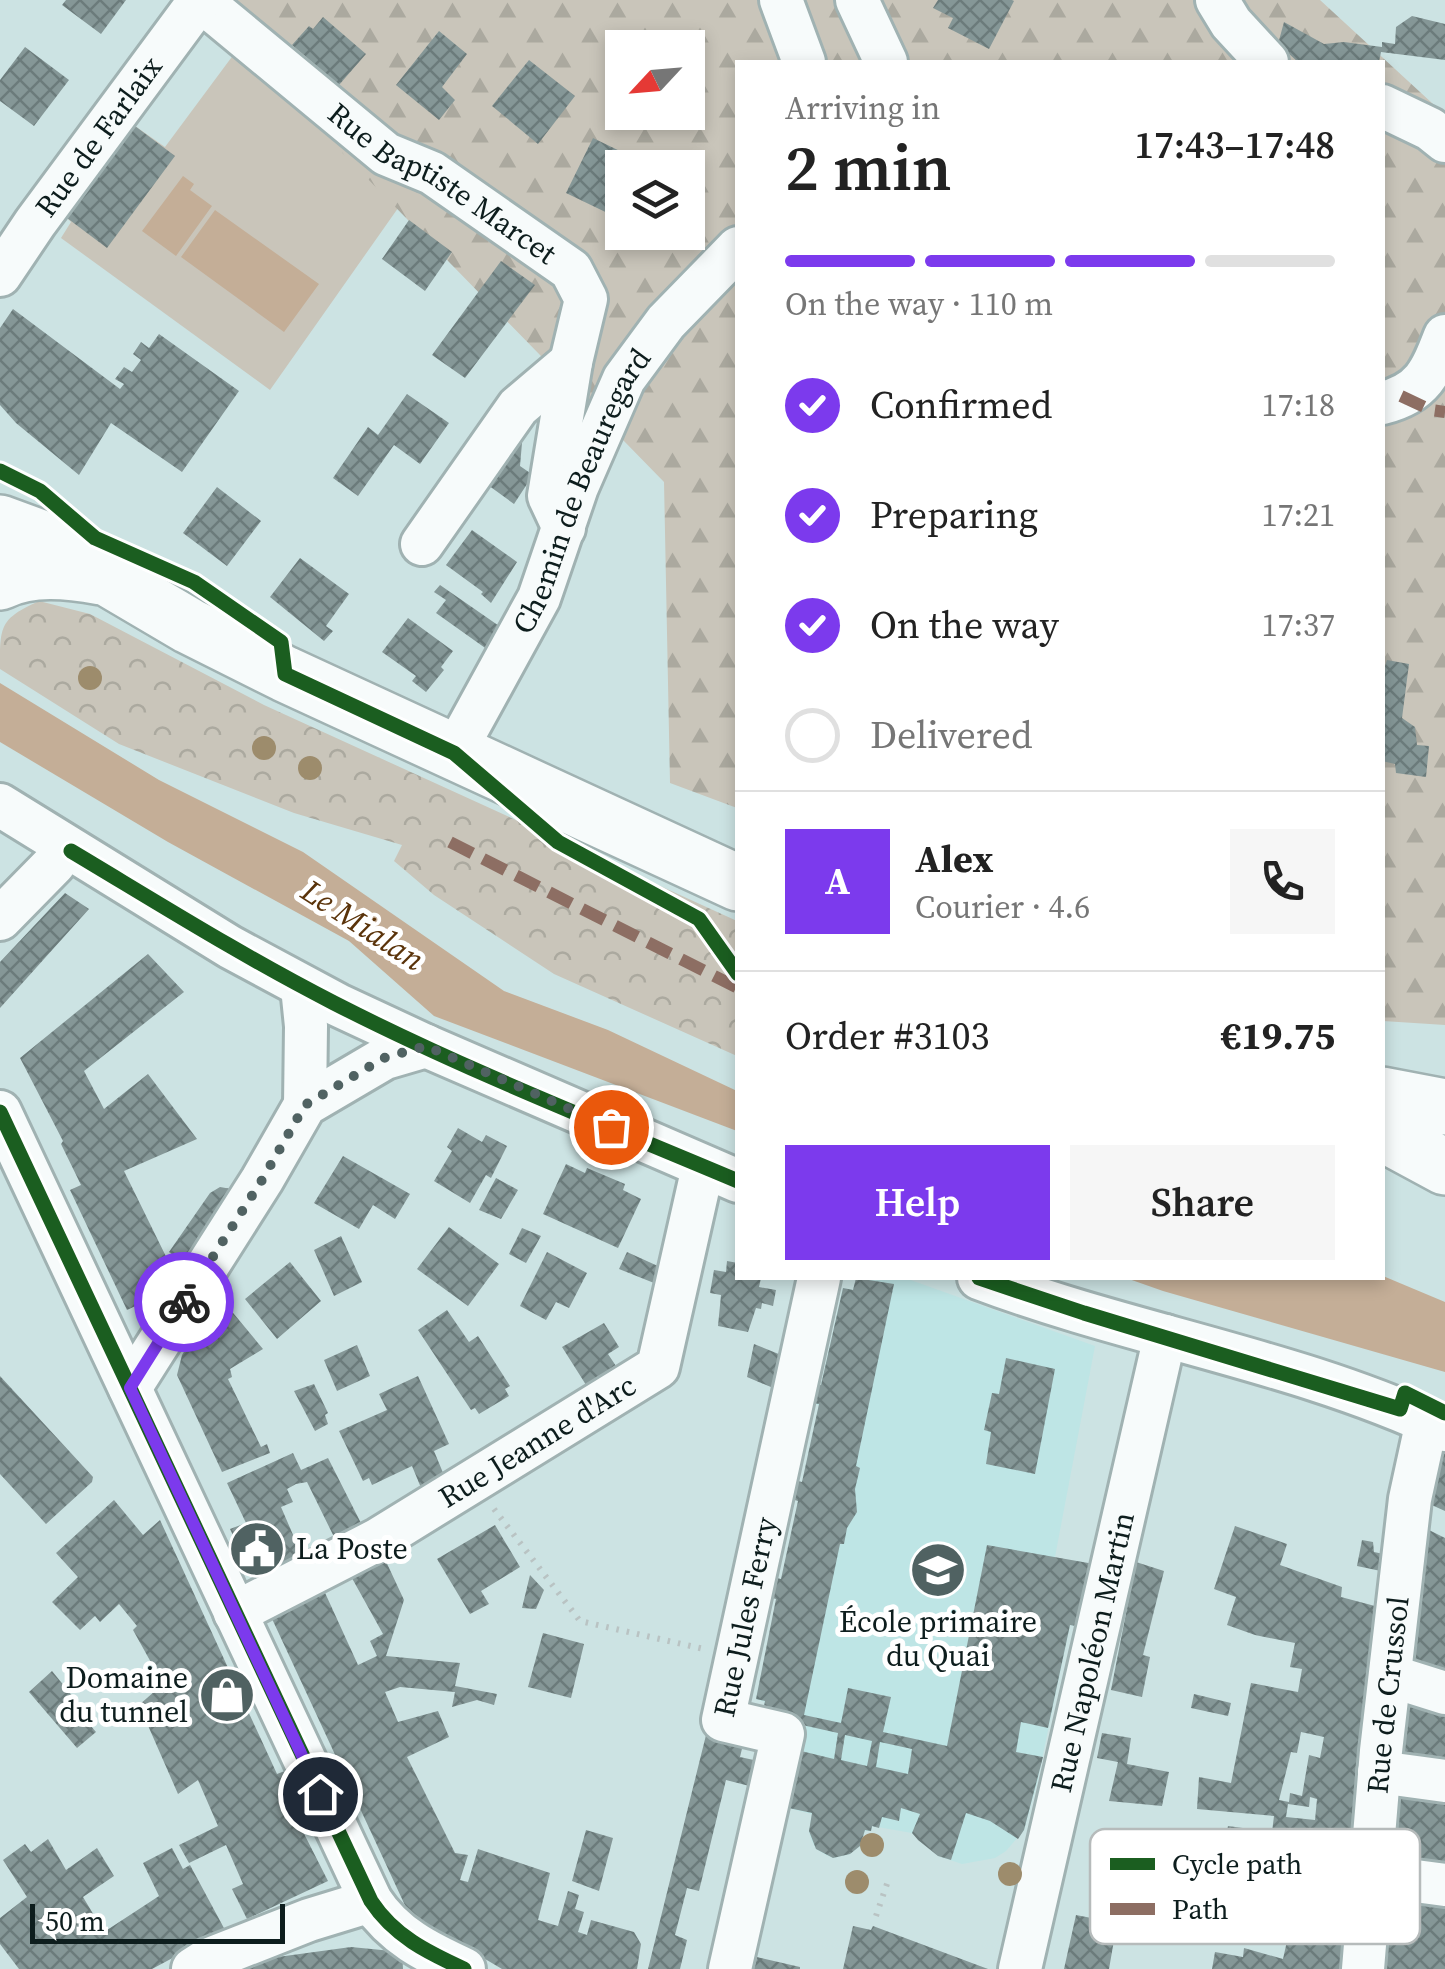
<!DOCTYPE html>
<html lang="en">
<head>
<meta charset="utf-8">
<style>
	:root { --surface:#fff; --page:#f6f6f6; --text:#222; --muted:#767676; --line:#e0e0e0; --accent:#7c3aed }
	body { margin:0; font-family:"Source Serif 4",serif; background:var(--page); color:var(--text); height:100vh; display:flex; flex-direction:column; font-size:38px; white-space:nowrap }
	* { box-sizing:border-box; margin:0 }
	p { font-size:32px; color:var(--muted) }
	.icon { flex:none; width:55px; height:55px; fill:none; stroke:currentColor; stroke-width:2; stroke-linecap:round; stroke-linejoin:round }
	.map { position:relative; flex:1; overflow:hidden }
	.sheet { position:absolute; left:735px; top:60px; width:650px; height:1220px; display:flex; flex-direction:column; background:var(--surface); border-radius:0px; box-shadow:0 5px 15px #0003 }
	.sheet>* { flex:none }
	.needle { width:65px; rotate:244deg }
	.controls { position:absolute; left:605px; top:30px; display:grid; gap:20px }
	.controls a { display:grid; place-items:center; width:100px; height:100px; border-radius:0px; background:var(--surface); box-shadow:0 5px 15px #0003; font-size:50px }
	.scale { position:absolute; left:30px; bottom:25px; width:255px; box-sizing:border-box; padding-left:10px; border:5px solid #0d1d1d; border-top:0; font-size:28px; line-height:35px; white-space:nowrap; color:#0d1d1d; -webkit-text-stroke:8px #fff; paint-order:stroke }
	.pin { position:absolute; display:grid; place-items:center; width:85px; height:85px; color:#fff; margin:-42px; border:5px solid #fff; border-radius:50%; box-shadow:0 2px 10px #0007 }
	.courier { position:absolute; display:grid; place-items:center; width:100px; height:100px; margin:-50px; border:8px solid #7c3aed; border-radius:50%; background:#fff; color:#222; box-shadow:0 2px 12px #0007 }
	.head em { font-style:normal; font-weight:600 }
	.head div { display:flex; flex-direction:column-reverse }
	.head { display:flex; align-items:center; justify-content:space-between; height:170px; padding:0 50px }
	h1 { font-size:65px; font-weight:600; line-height:75px }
	.bar { display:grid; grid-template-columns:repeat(4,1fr); gap:15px 10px; align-content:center; height:120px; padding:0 50px }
	.bar i { height:12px; border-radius:8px; background:var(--line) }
	.bar .on { background:var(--accent) }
	.bar p { grid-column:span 4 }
	.line { display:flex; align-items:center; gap:25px; padding:0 50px; border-top:2px solid var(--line) }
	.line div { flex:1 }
	.round { display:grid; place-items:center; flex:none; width:105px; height:105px; border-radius:0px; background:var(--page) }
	ol { padding:0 50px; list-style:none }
	li { display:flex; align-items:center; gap:30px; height:110px }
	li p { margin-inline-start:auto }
	li .icon { padding:10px; border-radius:50%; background:var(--accent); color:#fff; stroke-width:4 }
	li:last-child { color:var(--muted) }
	li i { width:55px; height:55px; border:5px solid var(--line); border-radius:50% }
	.primary-button { display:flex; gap:20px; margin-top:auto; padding:20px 50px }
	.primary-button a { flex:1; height:115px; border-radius:0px; background:var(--accent); color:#fff; font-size:40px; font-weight:600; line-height:115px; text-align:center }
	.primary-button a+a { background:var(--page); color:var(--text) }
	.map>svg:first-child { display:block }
	.built { fill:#bee5e5 }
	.grass { fill:#c9c5ba }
	.forest { fill:url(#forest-firs); fill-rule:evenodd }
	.park { fill:url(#park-crowns) }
	.water { fill:#c4ae97 }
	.building { fill:url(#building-cross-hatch); fill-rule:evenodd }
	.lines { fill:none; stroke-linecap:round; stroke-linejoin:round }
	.minor-casing { stroke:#a0b2b2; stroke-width:48 }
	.major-casing { stroke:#a0b2b2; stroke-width:60 }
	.path { stroke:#b9c3c3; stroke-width:6; stroke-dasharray:2.5 8; stroke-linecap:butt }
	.minor { stroke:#f7fbfb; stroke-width:42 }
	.major { stroke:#f7fbfb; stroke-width:55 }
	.quiet { stroke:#8d6e63; stroke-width:12; stroke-dasharray:25 12; stroke-linecap:butt }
	.cycleway-casing { stroke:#fff; stroke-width:21 }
	.cycleway { stroke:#1b5e20; stroke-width:15 }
	.tree { fill:#9d8c6c }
	.done { stroke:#506262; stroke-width:10; stroke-dasharray:0 18 }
	.route { stroke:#7c3aed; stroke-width:12 }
	.labels { text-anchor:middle; stroke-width:10; stroke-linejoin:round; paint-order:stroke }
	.street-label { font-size:30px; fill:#0d1d1d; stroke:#fff }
	.poi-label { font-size:30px; fill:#0d1d1d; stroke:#fff; text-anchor:start }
	.water-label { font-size:32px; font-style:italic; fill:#5a330a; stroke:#fff }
	.key { fill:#fff; stroke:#b6bbbb; stroke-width:2.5 }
	.key-label { font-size:28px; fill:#0d1d1d }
</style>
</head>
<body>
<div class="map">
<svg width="1445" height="1969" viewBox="0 0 1445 1969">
	<defs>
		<pattern id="forest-firs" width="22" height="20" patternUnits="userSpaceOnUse" patternTransform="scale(2.5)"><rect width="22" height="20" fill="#c9c5ba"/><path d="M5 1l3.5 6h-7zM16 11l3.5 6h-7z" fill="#aba99f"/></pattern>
		<pattern id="park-crowns" width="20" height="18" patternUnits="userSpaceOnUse" patternTransform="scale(2.5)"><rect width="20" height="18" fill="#c9c5ba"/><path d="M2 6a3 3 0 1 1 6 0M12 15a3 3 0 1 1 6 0" fill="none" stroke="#aba99f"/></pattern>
		<pattern id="building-cross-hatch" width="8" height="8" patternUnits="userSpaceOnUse" patternTransform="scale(2.5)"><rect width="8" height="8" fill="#859797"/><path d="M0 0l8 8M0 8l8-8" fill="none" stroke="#6b7b7b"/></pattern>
	</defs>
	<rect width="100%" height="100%" fill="#cce3e3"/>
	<path class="built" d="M857,1278h48l190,68 -40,211 26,70 -11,-2 -33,158 -13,47 -18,21 -11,7 -33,6 -24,-8 -26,-23 -40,-7 -1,5h-6l-5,15 -10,8 -17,4 -7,-3 -10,-6 -5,-10 -2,-8 3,-17 -28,-7 18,-81 -40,-10 3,-14 -9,-3 63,-294 -14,-3 16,-17 22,-97 10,2z"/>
	<path class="grass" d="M234,54l181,130 -145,206 -209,-152 10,-16 -4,-4 26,-36 -8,-8 14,-20 10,6 26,-34 30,21z"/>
	<path class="forest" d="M193,0h1127l125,115v910l-62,-4 -1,-959h-644l-1,746 -67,-25 -6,-301zM622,48h66v64h-66zM622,168h66v64h-66z"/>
	<path class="park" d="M39,601l51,13 174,91 473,216v135l-183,-82 -120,-79 -40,-34 8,-16 -108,-32 -175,-69 -119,-75c0,-44 0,-50 39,-68z"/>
	<path class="water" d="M183,176l11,8 -4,6 22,16 -36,50 -34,-25z
		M215,210l104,74 -35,48 -103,-75z
		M0,683l159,97 144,72 201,139 104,39 129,61v40l-303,-115 -85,-75 -181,-99 -168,-100z
		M1383,1276l62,26v70l-282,-81 -37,-13z"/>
	<path class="building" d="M66,0h60l-25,34 -39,-29z
		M938,0h74l2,1 -25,48 -41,-21 5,-10 -20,-10z
		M1412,16l33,8v36l-64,-8 -2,10h-81l-20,-18 6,-22 40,22 20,-2 38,5v-5l13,2 1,-17z
		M323,17l43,37 -27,31 -47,-40 17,-19 4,3z
		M439,31l28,23 -25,33 13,13 -16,20 -43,-35z
		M25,47l44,33 -35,46 -34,-25v-21z
		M529,60l46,36 -37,48 -46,-38z
		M135,126l40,30 -68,92 -40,-30 26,-37 -8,-7 14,-20 10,7z
		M593,138l62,30h-33v52l-56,-27z
		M409,220l43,32 -27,39 -43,-32z
		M501,261l34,24 -70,93 -33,-23z
		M13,309l107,80 4,-5 -9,-5 9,-12 8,5 9,-12 -8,-6 8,-12 8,6 10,-14 80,57 -57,81 -71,-49 -32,52 -63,-52 -16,-18v-77z
		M407,394l42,29 -29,41 -26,-19 -36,51 -25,-18 35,-51 10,8z
		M513,437l9,6 -2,23 13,9 -19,29 -33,-24z
		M217,487l44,34 -34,45 -44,-33z
		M472,530l45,32 -26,41 -10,-9 2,-2 -37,-27z
		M300,558l49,36 -23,32 7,5 -9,10 -54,-44z
		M440,585l62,43 -14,22 -52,-37 10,-13 -12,-8z
		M408,618l45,33 -12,16 3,3 -18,22 -14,-11 4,-5 -34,-24z
		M1387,660l22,4 -7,54 13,9 2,18 12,1 -3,31 -30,-4 -1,-9 -13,-3v-86z
		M65,893l24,16 -89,99v-46z
		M148,954l36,38 -100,79 20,38 44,-35 49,65 -73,32 56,114 -53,25 -57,-120 11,-5 -20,-41 2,-3 -43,-83z
		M458,1128l24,14 4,-7 21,11 -16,32 -5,-3 -16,28 -36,-22 18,-30 -5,-4z
		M343,1156l67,38 -15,25 -22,-14 -14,24 -45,-26z
		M566,1164l19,9 2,-5 38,16 -2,6 18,9 -23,49 -75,-34z
		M496,1178l22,12 -17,29 -22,-9z
		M220,1187l17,3 -47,80 -21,-18 41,-59z
		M449,1227l50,37 -31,42 -51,-37z
		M522,1228l19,8 -15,27 -17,-9z
		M341,1236l21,46 -28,14 -20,-46z
		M547,1252l40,21 -18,35 -13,-6 -10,18 -26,-14z
		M627,1252l33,15 -6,16 -35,-14z
		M727,1261l11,2v15h23l-2,9 17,3 -3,16 -11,-3 -1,6 -5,-1 -8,24 -30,-6 3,-31 -11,-2 4,-23 12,2z
		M290,1262l31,39 -44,38 -32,-40z
		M856,1278l38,6 -38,182 4,2 -5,21 2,23 -10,16 -3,16h-4l-36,171 37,8 7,-35 43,9 -8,35 64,14 40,-201 107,19 -13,63 -11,-2 -22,103 -27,-6 -5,30 27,5 -19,73 -6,9 -28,-18 -24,-8 -15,47 -13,-4 -20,-16 -6,-7 8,-19 -19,-6 -2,13 -17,-4 -3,11 -7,-2 -1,5 -6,-1 -5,16 -10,8 -17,4 -17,-9 -7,-18 3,-18 -28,-6 13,-57 37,9 4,-26 -76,-17 3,-15 -9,-2 20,-100 -12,-3 5,-20 12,3 17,-78 -13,-4 4,-18 13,3 17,-78 -14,-2 4,-20 12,3 22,-97 10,2zM845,1735l27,6 -5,25 -26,-6zM880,1742l32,7 -4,25 -32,-7z
		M219,1296l44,53 -33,20 2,8 -4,2 33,68 6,-3 3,9 -48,19 -45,-97 5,-20z
		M447,1310l22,32 9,-6 32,50 -5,3 4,7 -30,18 -4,-6 -4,2 -53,-80z
		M604,1323l15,24 -11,7 10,15 -30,19 -26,-41z
		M754,1344l32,13 -8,33 -31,-13z
		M357,1345l13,31 -33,15 -13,-31z
		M1006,1358l49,11 -20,105 -49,-10 5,-32 -7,-2 8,-37 7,1z
		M0,1376l93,101 -1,5 -46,42 -46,-50z
		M418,1376l31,68 -15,7 12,29 -22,15 -12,-29 -40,19 -3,-7 -6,3 -24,-50 48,-21 -8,-16z
		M314,1384l14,29 -3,2 3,9 -13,7 -21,-40z
		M1436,1450l9,4v57l-20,-9z
		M293,1453l8,17 27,-12 37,73 -28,12 -30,-61 -11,2 -9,5 6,13 -12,5 19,44 7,-3 3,7 -56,24 -24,-50 16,-6 -19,-40z
		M114,1500l29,35 17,-15 117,254 13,-5 15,37 -12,6 35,69 -81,38 -15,-30 11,-5 -17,-39 -37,18 -10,-18 39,-19 -20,-46 -20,14 -39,-89 24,-21 -30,-54 4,-4 -18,-22 -19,18 -5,-6 -15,14 -28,-28 26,-25 -22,-24z
		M495,1525l25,42 -39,24 8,13 -19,10 -33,-55z
		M1235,1526l52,18 -7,21 62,22 -1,10 49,13 -29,260 -34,-4 -5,52 34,4 -4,47h-140l3,-17 28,5 1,-9 39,11 4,-18 -52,-10 5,-23 22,6 7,-55 -47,-4 6,-29 44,6 2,-16 -77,-7 2,-32 32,6 20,-100 47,9 4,-23 -12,-2 5,-24 -40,-8 -28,-10 9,-28 -22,-8zM1301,1732l23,5 -4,21 -11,-3 -7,41 -12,-3 -1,9 -10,-2 12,-48 6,1zM1310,1797l7,2 -2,21 -29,-3 2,-13 21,3z
		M1421,1526l24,12v140l-38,-13z
		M1362,1540l11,2 1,10 24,5 -3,17 -38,-8z
		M383,1555l21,45 -18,56 74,7 -5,23 42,8 -3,11 -17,-5 -25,7 3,-15 -55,-5 -15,5 13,30 40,-11 11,26 -42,20 48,96 13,2 -8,25 8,2 10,-33 72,24 -12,47 20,6 10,-35 11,4 -4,14 9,3 -6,20 9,3 4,-15 43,12 7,12 -4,25h-135l-93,-55 -142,-306 54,-24 37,81 19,-9 -7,-15 13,-7 -35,-63z
		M1136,1562l28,9 -21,84 7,2 -8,40 -31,-7z
		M530,1575l14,15 -8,19 -14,-1z
		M543,1633l41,11 -13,54 -43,-11z
		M52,1671l26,32 -4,3 22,26 -19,16 -48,-56z
		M1405,1691l40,17v65l-50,-9z
		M1194,1694l37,9 -3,13 -37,-8z
		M709,1723l37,9 -6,25 27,6 -6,26 -35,-9 -27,111 -12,-3 -12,47 12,5 -7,29h-32z
		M1102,1733l29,5 -4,26 42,8 -7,34 -53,-5 9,-39 -21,-4z
		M1445,1789v84l-52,-5 4,-29 -13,-2 4,-43z
		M586,1830l27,8 -14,53 -27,-10z
		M48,1839l18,31 31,-22 17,28 -31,21 21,35 55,-36 -16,-33 29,-15 11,21 7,-4 35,65 -73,39h-133l-19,-25v-26l27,-21 -24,-37 22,-16 6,8z
		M1384,1888l61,7v74h-69z
		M1076,1915l41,8 -8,46h-45z
		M853,1926l18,4 2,-4 115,43h-145z
		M351,1947l51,5 1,17h-167l27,-10z
		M757,1957l43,10v2h-46z"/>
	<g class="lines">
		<g class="minor-casing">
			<g id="minor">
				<path id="s1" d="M200,0l186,154 46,19 139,97 15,29 -15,63 -22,134 15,32"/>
				<path d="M781,0l23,62"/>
				<path d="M857,0l29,62"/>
				<path d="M1217,0l14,23 36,39"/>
				<path d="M1382,106l48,23 15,12"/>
				<path id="s2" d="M0,275l35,-52 165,-223"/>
				<path d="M1382,403c41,-10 49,-31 63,-67"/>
				<path d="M422,544l96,-137 53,-45"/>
				<path id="s3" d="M454,753l85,-155 38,-111 47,-108 42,-57 72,-74"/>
				<path d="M0,805l230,142 108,58 88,41 312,135"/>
				<path d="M0,919l54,-55 9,-18"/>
				<path d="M302,987l4,39 -1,79"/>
				<path d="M0,1112l371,789c23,35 56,51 93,68"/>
				<path d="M979,1278c153,58 318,82 466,152"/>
				<path d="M130,1388l132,-208 43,-75 80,-47 41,-12"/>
				<path id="s4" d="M235,1613l144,-74 279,-172 45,-200"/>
				<path d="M1391,1676l54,17"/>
				<path d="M1379,1772l66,9"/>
				<path d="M1370,1875l75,10"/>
				<path d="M193,1969l14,-9 102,-40 62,-19"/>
				<path id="s5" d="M730,1969l53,-235 -60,-14 96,-442"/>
				<path id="s6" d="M1020,1969l145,-633"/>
				<path id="s7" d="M1363,1969l18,-218 29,-252 17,-78"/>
			</g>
		</g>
		<g class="major-casing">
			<path id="major" d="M0,523l38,14 151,89 96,48 453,209
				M0,582c31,-15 68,-11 101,-5
				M1382,1095l63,12
				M1382,1133l63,34"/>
		</g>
		<path class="path" d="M494,1509l86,112 124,28
			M876,1916l13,-38"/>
		<use href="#minor" class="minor"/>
		<use href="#major" class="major"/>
		<path class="quiet" d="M1401,396l30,14 14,2
			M450,842l288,146"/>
		<g class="cycleway-casing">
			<path id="cycleway" d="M0,471l40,20 55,47 99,44 87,60 4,32 169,79 104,89 141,77 39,55
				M71,851c87,52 173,106 263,152 131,67 269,121 404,178
				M0,1112l371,789c23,35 56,51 93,68
				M979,1278l105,35 316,96 5,-16 40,20"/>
		</g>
		<use href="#cycleway" class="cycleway"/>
	</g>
	<g class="tree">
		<circle cx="90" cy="678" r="12"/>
		<circle cx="264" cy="748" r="12"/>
		<circle cx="310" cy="768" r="12"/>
		<circle cx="872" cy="1845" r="12"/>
		<circle cx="1010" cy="1874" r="12"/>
		<circle cx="857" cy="1882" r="12"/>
	</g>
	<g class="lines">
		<path class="done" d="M184,1302l78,-122 43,-75 79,-47 42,-12 185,81"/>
		<path class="route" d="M184,1302l-54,86 190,406"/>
	</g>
	<defs>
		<g id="civic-disc" transform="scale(2.875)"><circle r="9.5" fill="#506262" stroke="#fff"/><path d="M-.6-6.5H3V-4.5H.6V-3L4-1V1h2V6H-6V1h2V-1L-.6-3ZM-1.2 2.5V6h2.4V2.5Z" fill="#fff"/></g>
		<g id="school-disc" transform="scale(2.875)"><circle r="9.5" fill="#506262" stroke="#fff"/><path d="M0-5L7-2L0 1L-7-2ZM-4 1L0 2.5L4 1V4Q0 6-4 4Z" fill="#fff"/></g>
		<g id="shop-disc" transform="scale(2.875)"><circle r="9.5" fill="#506262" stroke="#fff"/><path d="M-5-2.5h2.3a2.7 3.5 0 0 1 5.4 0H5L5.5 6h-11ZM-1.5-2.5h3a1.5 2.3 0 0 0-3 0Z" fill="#fff"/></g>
	</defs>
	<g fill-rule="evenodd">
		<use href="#civic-disc" x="257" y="1549"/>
		<use href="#school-disc" x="938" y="1570"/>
		<use href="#shop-disc" x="227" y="1695"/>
	</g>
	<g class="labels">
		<g class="street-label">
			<text dy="10" stroke="none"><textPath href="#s2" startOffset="170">Rue de Farlaix</textPath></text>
			<text dy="10" stroke="none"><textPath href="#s1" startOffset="305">Rue Baptiste Marcet</textPath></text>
			<text dy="10" stroke="none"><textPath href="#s3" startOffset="292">Chemin de Beauregard</textPath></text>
			<text dy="10" stroke="none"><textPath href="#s4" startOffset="348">Rue Jeanne d'Arc</textPath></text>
			<text dy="10" stroke="none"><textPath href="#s5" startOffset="408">Rue Jules Ferry</textPath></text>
			<text dy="10" stroke="none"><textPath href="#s6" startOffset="325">Rue Napoléon Martin</textPath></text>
			<text dy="10" stroke="none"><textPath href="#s7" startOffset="275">Rue de Crussol</textPath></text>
		</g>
		<g class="poi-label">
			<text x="296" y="1559">La Poste</text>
			<text x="938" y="1632" text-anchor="middle">École primaire<tspan x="938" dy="34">du Quai</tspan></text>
			<text x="188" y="1688" text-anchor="end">Domaine<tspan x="188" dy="34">du tunnel</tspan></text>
		</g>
		<g class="water-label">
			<text transform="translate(363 925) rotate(33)" y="11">Le Mialan</text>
		</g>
	</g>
	<rect x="1090" y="1829" width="330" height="115" rx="15" class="key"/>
	<rect x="1110" y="1858" width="45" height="12" fill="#1b5e20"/>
	<rect x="1110" y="1903" width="45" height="12" fill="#8d6e63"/>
	<g class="key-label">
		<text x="1172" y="1874">Cycle path</text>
		<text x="1172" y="1919">Path</text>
	</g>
</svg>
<div class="controls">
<a><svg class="needle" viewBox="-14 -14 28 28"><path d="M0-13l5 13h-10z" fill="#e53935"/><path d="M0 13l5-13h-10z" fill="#767676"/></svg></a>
<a><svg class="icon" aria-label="layers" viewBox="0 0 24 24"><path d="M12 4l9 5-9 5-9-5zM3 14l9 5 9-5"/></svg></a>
</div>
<div class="scale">50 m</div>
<div class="pin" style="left:611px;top:1127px;background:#ea580c"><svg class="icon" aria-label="bag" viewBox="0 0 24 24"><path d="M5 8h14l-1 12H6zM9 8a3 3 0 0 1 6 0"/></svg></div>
<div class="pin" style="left:320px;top:1794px;background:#1f2937"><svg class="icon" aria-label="home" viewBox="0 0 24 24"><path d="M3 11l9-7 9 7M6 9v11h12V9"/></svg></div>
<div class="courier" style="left:184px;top:1302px"><svg class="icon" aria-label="bike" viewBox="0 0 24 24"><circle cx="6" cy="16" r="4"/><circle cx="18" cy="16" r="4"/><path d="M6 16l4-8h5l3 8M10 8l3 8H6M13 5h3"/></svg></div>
<section class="sheet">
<div class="head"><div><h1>2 min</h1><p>Arriving in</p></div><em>17:43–17:48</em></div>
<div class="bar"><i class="on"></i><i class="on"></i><i class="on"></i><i></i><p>On the way · 110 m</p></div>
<ol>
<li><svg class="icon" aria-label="check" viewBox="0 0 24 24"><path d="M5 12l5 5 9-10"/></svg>Confirmed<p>17:18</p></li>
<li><svg class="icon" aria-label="check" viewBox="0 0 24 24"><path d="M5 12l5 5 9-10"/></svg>Preparing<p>17:21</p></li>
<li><svg class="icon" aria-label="check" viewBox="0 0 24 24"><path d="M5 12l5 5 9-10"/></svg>On the way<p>17:37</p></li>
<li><i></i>Delivered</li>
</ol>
<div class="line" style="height:180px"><b class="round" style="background:var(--accent);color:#fff">A</b><div><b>Alex</b><p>Courier · 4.6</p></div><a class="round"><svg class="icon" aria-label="phone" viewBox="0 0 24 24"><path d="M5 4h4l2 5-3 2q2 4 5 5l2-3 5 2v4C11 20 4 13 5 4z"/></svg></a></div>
<div class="line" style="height:130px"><div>Order #3103</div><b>€19.75</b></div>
<div class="primary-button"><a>Help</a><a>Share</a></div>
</section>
</div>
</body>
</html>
